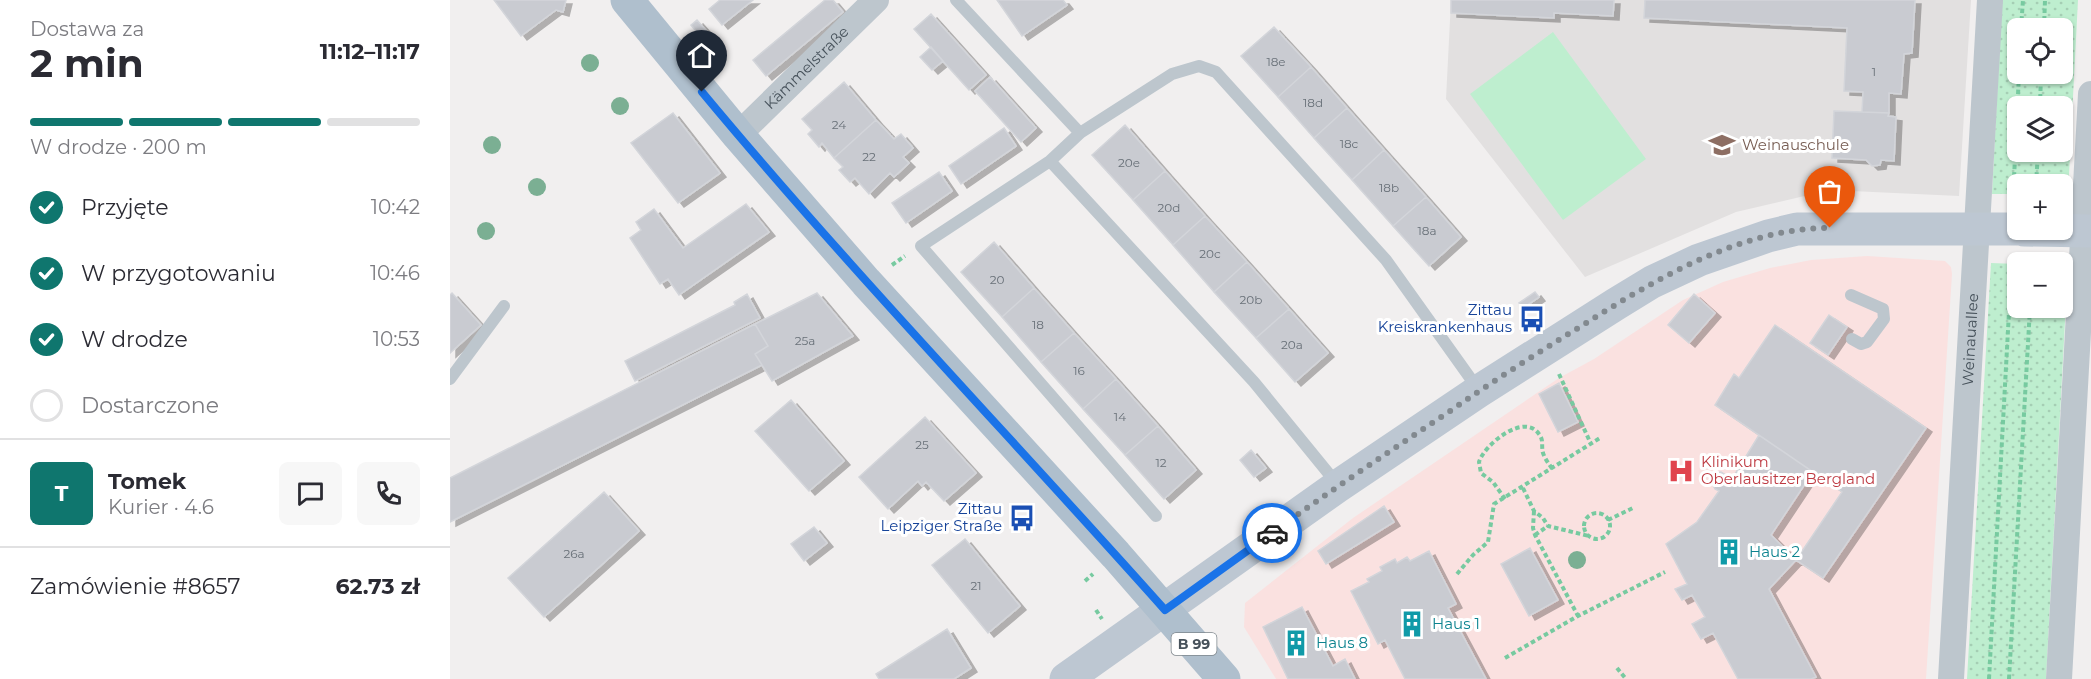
<!DOCTYPE html>
<html lang="pl">
<head>
<meta charset="utf-8">
<style>
	:root { --surface:#fff; --page:#f7f7f7; --text:#2b2b33; --muted:#7c7c81; --line:#e1e1e2; --accent:#0f766e }
	body { margin:0; font-family:Montserrat,sans-serif; background:var(--page); color:var(--text); height:100vh; display:flex; flex-direction:column; font-size:22px; white-space:nowrap }
	* { box-sizing:border-box; margin:0 }
	p { font-size:20px; color:var(--muted) }
	.icon { flex:none; width:33px; height:33px; fill:none; stroke:currentColor; stroke-width:2; stroke-linecap:round; stroke-linejoin:round }
	.map { position:relative; flex:1; overflow:hidden }
	.side { display:flex; flex-direction:column; background:var(--surface); width:450px }
	.side>* { flex:none }
	.fabs { position:absolute; left:1557px; top:18px; display:grid; gap:12px }
	.fabs a { display:grid; place-items:center; width:66px; height:66px; border-radius:9px; background:var(--surface); box-shadow:0 2px 4px #0004; font-size:30px }
	.pin { position:absolute; display:grid; place-items:center; width:51px; height:51px; color:#fff; margin:-62px -26px; border-radius:50% 50% 50% 0; rotate:-45deg; box-shadow:0 0 6px #0007 }
	.pin .icon { rotate:45deg }
	.courier { position:absolute; display:grid; place-items:center; width:60px; height:60px; margin:-30px; border:4px solid #1a73e8; border-radius:50%; background:#fff; color:#222; box-shadow:0 2px 8px #0007 }
	.headline em { font-style:normal; font-weight:700 }
	.headline div { display:flex; flex-direction:column-reverse }
	.headline { display:flex; align-items:center; justify-content:space-between; height:102px; padding:0 30px }
	h1 { font-size:39px; font-weight:700; line-height:45px }
	.bar { display:grid; grid-template-columns:repeat(4,1fr); gap:9px 6px; align-content:center; height:72px; padding:0 30px }
	.bar i { height:8px; border-radius:4px; background:var(--line) }
	.bar .active { background:var(--accent) }
	.bar p { grid-column:span 4 }
	.line { display:flex; align-items:center; gap:15px; padding:0 30px; border-top:2px solid var(--line) }
	.line div { flex:1 }
	.round { display:grid; place-items:center; flex:none; width:63px; height:63px; border-radius:9px; background:var(--page) }
	ol { padding:0 30px; list-style:none }
	li { display:flex; align-items:center; gap:18px; height:66px }
	li p { margin-inline-start:auto }
	li .icon { padding:6px; border-radius:50%; background:var(--accent); color:#fff; stroke-width:4 }
	li:last-child { color:var(--muted) }
	li i { width:33px; height:33px; border:3px solid var(--line); border-radius:50% }
	main { display:flex; flex:1; min-height:0 }
	.map>svg:first-child { display:block }
	.education { fill:#e2e0e0 }
	.medical { fill:#fae1e0 }
	.grass { fill:url(#grass-dots); fill-rule:evenodd }
	.park { fill:#beeecf }
	.building { fill:#c9cbd1; stroke:#d3d5da; stroke-width:1.5; filter:url(#shadow) }
	.lines { fill:none; stroke-linecap:round; stroke-linejoin:round }
	.path { stroke:#77caa0; stroke-width:4; stroke-dasharray:4.5 3; stroke-linecap:butt }
	.lane { stroke:#bdc6cd; stroke-width:12 }
	.street { stroke:#bdc6cd; stroke-width:26 }
	.secondary { stroke:#bdc7d2; stroke-width:33 }
	.primary { stroke:#afbfcd; stroke-width:33 }
	.tree { fill:#7baf93 }
	.done { stroke:#82898f; stroke-width:6; stroke-dasharray:0 10.8 }
	.route { stroke:#1a73e8; stroke-width:8 }
	.labels { text-anchor:middle; stroke-width:6; stroke-linejoin:round; paint-order:stroke }
	.number-label { font-size:12px; fill:#687078 }
	.shield { fill:#fff; stroke:#7e868c; stroke-width:1.5 }
	.shield-label { font-size:14px; font-weight:bold; fill:#47525b }
	.street-label { font-size:15px; fill:#47525b; stroke:#fff }
	.education-label { font-size:15px; fill:#785e54; stroke:#fff; text-anchor:start }
	.transit-label { font-size:15px; fill:#164399; stroke:#fff; text-anchor:end }
	.health-label { font-size:15px; fill:#be3a42; stroke:#fff; text-anchor:start }
	.culture-label { font-size:15px; fill:#0d838f; stroke:#fff; text-anchor:start }
</style>
</head>
<body>
<main>
<section class="side">
<div class="headline"><div><h1>2 min</h1><p>Dostawa za</p></div><em>11:12–11:17</em></div>
<div class="bar"><i class="active"></i><i class="active"></i><i class="active"></i><i></i><p>W drodze · 200 m</p></div>
<ol>
<li><svg class="icon" aria-label="check" viewBox="0 0 24 24"><path d="M5 12l5 5 9-10"/></svg>Przyjęte<p>10:42</p></li>
<li><svg class="icon" aria-label="check" viewBox="0 0 24 24"><path d="M5 12l5 5 9-10"/></svg>W przygotowaniu<p>10:46</p></li>
<li><svg class="icon" aria-label="check" viewBox="0 0 24 24"><path d="M5 12l5 5 9-10"/></svg>W drodze<p>10:53</p></li>
<li><i></i>Dostarczone</li>
</ol>
<div class="line" style="height:108px"><b class="round" style="background:var(--accent);color:#fff">T</b><div><b>Tomek</b><p>Kurier · 4.6</p></div><a class="round"><svg class="icon" aria-label="chat" viewBox="0 0 24 24"><path d="M4 5h16v11H9l-5 4z"/></svg></a><a class="round"><svg class="icon" aria-label="phone" viewBox="0 0 24 24"><path d="M5 4h4l2 5-3 2q2 4 5 5l2-3 5 2v4C11 20 4 13 5 4z"/></svg></a></div>
<div class="line" style="height:78px"><div>Zamówienie #8657</div><b>62.73 zł</b></div>
</section>
<div class="map">
<svg width="1641" height="679" viewBox="0 0 1641 679">
	<defs>
		<pattern id="grass-dots" width="8" height="8" patternUnits="userSpaceOnUse" patternTransform="scale(1.5)"><rect width="8" height="8" fill="#beeecf"/><path d="M2 2h.1M6 6h.1" fill="none" stroke="#a5ceb4" stroke-width="1.8" stroke-linecap="round"/></pattern>
		<filter id="shadow"><feDropShadow dx="6" dy="4" stdDeviation="0" flood-color="#0004"/></filter>
	</defs>
	<rect width="100%" height="100%" fill="#f1efef"/>
	<path class="education" d="M1001,0h520l-12,196 -129,-6 -94,22 -151,65 -139,-178z"/>
	<path class="medical" d="M1417,256l78,5 6,6 1,7 -26,405h-650l-32,-52 1,-24 108,-85 206,-140 35,-19 89,-59 40,-18 47,-14 41,-8z"/>
	<path class="grass" d="M1552,0h76l-10,194h-5l-1,-10h-44l-1,10h-25zM1568,28h44v46h-44zM1568,106h44v46h-44z
		M1541,263l26,1 1,44h44l1,-43h5l-22,414h-79z"/>
	<path class="park" d="M1103,32l93,127 -83,61 -93,-126z"/>
	<path class="building" d="M44,0h72l-3,12 -7,-2 -35,26z
		M270,0h33l-31,25 -13,-16z
		M375,0h8l10,12 -77,64 -13,-16z
		M547,0h66l4,5 -45,31z
		M1001,0h163l-1,16 -59,-3v5l-103,-5z
		M1195,0h270l-3,53 -8,1 -3,40 -12,-1v20l-27,-1 1,-20 -19,-1 3,-63 -203,-10z
		M481,14l55,61 -17,15 -55,-61z
		M247,20l14,16 -7,5 -13,-16z
		M824,27l37,40 -33,30 -37,-41z
		M481,47l12,14 -11,9 -12,-13z
		M861,67l36,41 -33,30 -36,-41z
		M540,77l46,51 -15,14 -46,-51z
		M394,82l32,38 -42,38 -12,-15 -3,4 -11,-13 4,-4 -10,-11z
		M897,108l37,42 -32,30 -38,-42z
		M1384,111l55,2 -1,3 8,1 -2,44 -13,-1 -1,5 -8,1 -6,-6 -34,-2z
		M223,113l47,60 -42,30 -47,-60z
		M426,120l18,19 7,-5 12,14 -10,9 6,6 -15,14 -4,-4 -21,21 -14,-16 -5,4 -11,-12 4,-3 -9,-9z
		M675,125l40,46 -32,29 -41,-45z
		M554,128l12,18 -55,38 -12,-18z
		M934,150l42,47 -33,29 -41,-46z
		M715,171l40,45 -32,29 -40,-45z
		M489,172l13,19 -46,32 -14,-20z
		M976,197l35,40 -32,29 -36,-40z
		M296,204l23,28 -90,63 -11,-16 -8,5 -30,-46 11,-8 -5,-8 18,-13 29,39z
		M755,216l42,46 -33,30 -41,-47z
		M544,242l40,46 -32,29 -41,-45z
		M797,262l42,47 -33,29 -42,-46z
		M584,288l40,45 -33,29 -39,-45z
		M1085,292l4,5 -16,11 -4,-5z
		M2,293l29,32 -31,28v-58z
		M367,293l36,43 -81,45 -17,-27 13,-8 -13,-22z
		M297,294l13,24 -125,63 -10,-20 110,-56 -1,-3z
		M1244,294l21,19 -26,30 -21,-18z
		M839,309l39,44 -33,29 -39,-44z
		M1379,315l18,12 -19,28 -18,-12z
		M305,324l13,22 -13,8 7,11 -312,157v-44z
		M1325,325l151,103 -103,150 -27,-18 46,-68 -127,-87 19,-31 5,4z
		M624,333l42,46 -33,30 -42,-47z
		M666,379l42,47 -33,29 -42,-46z
		M1109,383l19,39 -20,10 -19,-38z
		M341,400l53,61 -35,30 -54,-60z
		M475,417l51,56 -32,28 -18,-19 -4,4 -4,-5 -30,28 -29,-32z
		M708,426l38,44 -32,29 -39,-44z
		M1309,435l54,37 -42,63 25,25 -27,29 47,88 -5,2h-73l-25,-46 -12,6 -9,-15 13,-7 -13,-22 -10,5 -7,-11 12,-5 -21,-40 31,-22 22,-31 -4,-2 -5,-9 4,-7 7,-1 11,7z
		M801,450l15,18 -12,9 -14,-17z
		M154,492l35,39 -95,86 -36,-39z
		M934,506l10,16 -68,42 -8,-13z
		M364,527l13,16 -23,18 -13,-17z
		M515,539l55,67 -32,27 -56,-68z
		M1080,548l28,52 -29,16 -28,-52z
		M979,551l27,53 -8,4 38,71h-81l-20,-39 -7,4 -27,-53 18,-9 -2,-3 15,-8 -2,-4 15,-8 2,4 10,-6 3,4z
		M852,607l31,59 12,-7 10,20h-67l-25,-52z
		M497,629l24,39 -17,11h-75l-3,-5z"/>
	<g class="lines">
		<path class="path" d="M1571,28l2,-28
			M1594,28l1,-28
			M1590,106l1,-32
			M1586,184l2,-32
			M1563,199l6,-125
			M442,265l13,-9
			M1109,374l32,70
			M1073,488l11,23 9,7 5,8 41,10
			M1055,499l-12,-17 -12,-9 -2,-11c5,-17 45,-50 60,-28 5,6 2,12 4,19 2,6 6,11 10,17
			M1084,511l-1,17 2,7 43,81
			M1134 526a13 13 0 1 1 26 0a13 13 0 1 1-26 0Z
			M1158,520l25,-12
			M1085,535l13,-9
			M1007,574l16,-19 15,-13 6,-38 106,-66
			M635,581l8,-7
			M646,610l6,9
			M1055,658l73,-42 87,-44
			M1167,668l9,11
			M1539,679l23,-422
			M1559,679l21,-371"/>
		<path class="lane" d="M506,0l124,133
			M600,161l204,221 84,103
			M1401,295l32,14 1,10 -17,23 -6,2 -9,-5
			M0,379l54,-73
			M706,516l-235,-270 129,-85 30,-28 92,-59 27,-8 17,6 170,188 92,129"/>
		<g class="street">
			<path id="s1" d="M288,135l138,-135"/>
			<path id="s2" d="M1501,679l39,-679"/>
			<path d="M1609,679l32,-585"/>
		</g>
		<path class="secondary" d="M1574,230l67,1
			M616,679l272,-193 141,-95 137,-87 36,-22 47,-22 69,-24 29,-7h221"/>
		<path class="primary" d="M177,0l111,135 128,147 250,273 108,124"/>
	</g>
	<g class="tree">
		<circle cx="140" cy="63" r="9"/>
		<circle cx="170" cy="106" r="9"/>
		<circle cx="42" cy="145" r="9"/>
		<circle cx="87" cy="187" r="9"/>
		<circle cx="36" cy="231" r="9"/>
		<circle cx="1127" cy="560" r="9"/>
	</g>
	<g class="lines">
		<path class="done" d="M822,533c59,-43 120,-83 181,-124 42,-29 86,-57 130,-84 73,-46 158,-97 247,-97"/>
		<path class="route" d="M252,92c148,178 309,345 463,518l107,-77"/>
	</g>
	<defs>
		<g id="school-bare" transform="scale(2.07)"><path d="M0-5L7-2L0 1L-7-2ZM-4 1L0 2.5L4 1V4Q0 6-4 4Z" fill="#8d6e63" stroke="#fff" stroke-width="2.5" paint-order="stroke"/></g>
		<g id="bus-bare" transform="scale(2.07)"><path d="M-5-6H5V4H4V6H2V4H-2V6H-4V4H-5ZM-3.5-4V0h7V-4ZM-3.5 1.2v1.5H-2V1.2ZM2 1.2v1.5H3.5V1.2Z" fill="#1a4fb4" stroke="#fff" stroke-width="2.5" paint-order="stroke"/></g>
		<g id="hospital-bare" transform="scale(2.07)"><path d="M-5-5h3v3.5h4V-5h3V5h-3V1.5h-4V5h-3Z" fill="#e0444e" stroke="#fff" stroke-width="2.5" paint-order="stroke"/></g>
		<g id="building-bare" transform="scale(2.07)"><path d="M-4-6H4V6H1V3H-1V6H-4ZM-2.5-4.3h1.7v1.8h-1.7ZM.8-4.3h1.7v1.8H.8ZM-2.5-1h1.7V.8h-1.7ZM.8-1h1.7V.8H.8Z" fill="#0f9aa8" stroke="#fff" stroke-width="2.5" paint-order="stroke"/></g>
	</defs>
	<g fill-rule="evenodd">
		<use href="#school-bare" x="1272" y="145"/>
		<use href="#bus-bare" x="1082" y="319"/>
		<use href="#hospital-bare" x="1231" y="471"/>
		<use href="#bus-bare" x="572" y="518"/>
		<use href="#building-bare" x="1279" y="552"/>
		<use href="#building-bare" x="962" y="624"/>
		<use href="#building-bare" x="846" y="643"/>
	</g>
	<g class="labels">
		<g class="number-label">
			<text x="826" y="66">18e</text>
			<text x="1424" y="76">1</text>
			<text x="863" y="107">18d</text>
			<text x="389" y="129">24</text>
			<text x="899" y="148">18c</text>
			<text x="419" y="161">22</text>
			<text x="679" y="167">20e</text>
			<text x="939" y="192">18b</text>
			<text x="719" y="212">20d</text>
			<text x="977" y="235">18a</text>
			<text x="760" y="258">20c</text>
			<text x="547" y="284">20</text>
			<text x="801" y="304">20b</text>
			<text x="588" y="329">18</text>
			<text x="355" y="345">25a</text>
			<text x="842" y="349">20a</text>
			<text x="629" y="375">16</text>
			<text x="670" y="421">14</text>
			<text x="472" y="449">25</text>
			<text x="711" y="467">12</text>
			<text x="124" y="558">26a</text>
			<text x="526" y="590">21</text>
		</g>
		<rect class="shield" x="721.5" y="633" width="45" height="22" rx="4.5"/>
		<g class="shield-label">
			<text x="744" y="649">B 99</text>
		</g>
		<g class="street-label">
			<text dy="5" stroke="none"><textPath href="#s1" startOffset="96">Kämmelstraße</textPath></text>
			<text dy="5" stroke="none"><textPath href="#s2" startOffset="340">Weinauallee</textPath></text>
		</g>
		<g class="education-label">
			<text x="1292" y="150">Weinauschule</text>
		</g>
		<g class="transit-label">
			<text x="1062" y="315">Zittau<tspan x="1062" dy="17">Kreiskrankenhaus</tspan></text>
			<text x="552" y="514">Zittau<tspan x="552" dy="17">Leipziger Straße</tspan></text>
		</g>
		<g class="health-label">
			<text x="1251" y="467">Klinikum<tspan x="1251" dy="17">Oberlausitzer Bergland</tspan></text>
		</g>
		<g class="culture-label">
			<text x="1299" y="557">Haus 2</text>
			<text x="982" y="629">Haus 1</text>
			<text x="866" y="648">Haus 8</text>
		</g>
	</g>
</svg>
<div class="fabs">
<a><svg class="icon" aria-label="locate" viewBox="0 0 24 24"><circle cx="12" cy="12" r="6"/><path d="M12 2v4M12 18v4M2 12h4M18 12h4"/></svg></a>
<a><svg class="icon" aria-label="layers" viewBox="0 0 24 24"><path d="M12 4l9 5-9 5-9-5zM3 14l9 5 9-5"/></svg></a>
<a>+</a>
<a>−</a>
</div>
<div class="pin" style="left:1380px;top:228px;background:#ea580c"><svg class="icon" aria-label="bag" viewBox="0 0 24 24"><path d="M5 8h14l-1 12H6zM9 8a3 3 0 0 1 6 0"/></svg></div>
<div class="pin" style="left:252px;top:92px;background:#1f2937"><svg class="icon" aria-label="home" viewBox="0 0 24 24"><path d="M3 11l9-7 9 7M6 9v11h12V9"/></svg></div>
<div class="courier" style="left:822px;top:533px"><svg class="icon" aria-label="car" viewBox="0 0 24 24"><path d="M5 17H2v-5l4-1 3-4h7l3 4 3 1v5h-3M9 17h6M6 11h13"/><circle cx="7" cy="17" r="2"/><circle cx="17" cy="17" r="2"/></svg></div>
</div>
</main>
</body>
</html>
